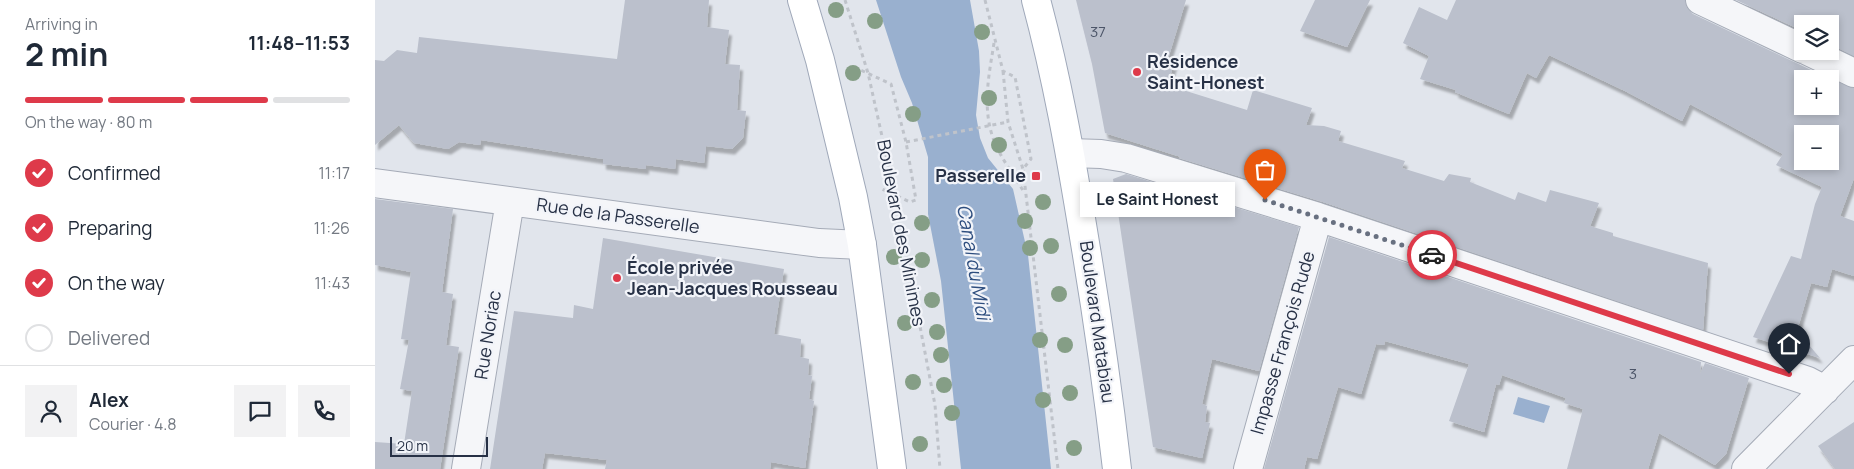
<!DOCTYPE html>
<html lang="en">
<head>
<meta charset="utf-8">
<style>
	:root { --surface:#fff; --page:#f2f2f3; --text:#1f2937; --muted:#747a83; --line:#e0e1e3; --accent:#de3a4a }
	body { margin:0; font-family:Manrope,sans-serif; background:var(--page); color:var(--text); height:100vh; display:flex; flex-direction:column; font-size:19px; white-space:nowrap }
	* { box-sizing:border-box; margin:0 }
	p { font-size:16px; color:var(--muted) }
	.icon { flex:none; width:28px; height:28px; fill:none; stroke:currentColor; stroke-width:2; stroke-linecap:round; stroke-linejoin:round }
	.map { position:relative; flex:1; overflow:hidden }
	.details { display:flex; flex-direction:column; background:var(--surface); width:375px }
	.details>* { flex:none }
	.tools { position:absolute; left:1419px; top:15px; display:grid; gap:10px }
	.tools a { display:grid; place-items:center; width:45px; height:45px; border-radius:0px; background:var(--surface); box-shadow:0 2px 8px #0003; font-size:25px }
	.scale { position:absolute; left:15px; bottom:12px; width:98px; box-sizing:border-box; padding-left:5px; border:2px solid #273146; border-top:0; font-size:14px; line-height:18px; white-space:nowrap; color:#273146; -webkit-text-stroke:4px #f2f4f9; paint-order:stroke }
	.pin { position:absolute; display:grid; place-items:center; width:42px; height:42px; color:#fff; margin:-51px -21px; border-radius:50% 50% 50% 0; rotate:-45deg; box-shadow:0 0 5px #0007 }
	.pin .icon { rotate:45deg }
	.courier { position:absolute; display:grid; place-items:center; width:50px; height:50px; margin:-25px; border:4px solid #de3a4a; border-radius:50%; background:#fff; color:#222; box-shadow:0 1px 6px #0007 }
	.bubble { position:absolute; height:35px; border-radius:0px; background:var(--surface); box-shadow:0 2px 8px #0003; font-size:16px; font-weight:700; line-height:35px; text-align:center }
	.summary em { font-style:normal; font-weight:700 }
	.summary div { display:flex; flex-direction:column-reverse }
	.summary { display:flex; align-items:center; justify-content:space-between; height:85px; padding:0 25px }
	h1 { font-size:32px; font-weight:700; line-height:38px }
	.bar { display:grid; grid-template-columns:repeat(4,1fr); gap:8px 5px; align-content:center; height:60px; padding:0 25px }
	.bar i { height:6px; border-radius:4px; background:var(--line) }
	.bar .selected { background:var(--accent) }
	.bar p { grid-column:span 4 }
	.line { display:flex; align-items:center; gap:12px; padding:0 25px; border-top:1px solid var(--line) }
	.line div { flex:1 }
	.round { display:grid; place-items:center; flex:none; width:52px; height:52px; border-radius:0px; background:var(--page) }
	ol { padding:0 25px; list-style:none }
	li { display:flex; align-items:center; gap:15px; height:55px }
	li p { margin-inline-start:auto }
	li .icon { padding:5px; border-radius:50%; background:var(--accent); color:#fff; stroke-width:4 }
	li:last-child { color:var(--muted) }
	li i { width:28px; height:28px; border:2px solid var(--line); border-radius:50% }
	main { display:flex; flex:1; min-height:0 }
	.map>svg:first-child { display:block }
	.water { fill:#99b0cf }
	.building { fill:#bbc0cc; fill-rule:evenodd; filter:url(#shadow) }
	.lines { fill:none; stroke-linecap:round; stroke-linejoin:round }
	.street-casing { stroke:#a5abb7; stroke-width:30 }
	.primary-casing { stroke:#9fa8b9; stroke-width:30 }
	.path { stroke:#bfc3ca; stroke-width:3; stroke-dasharray:4 4; stroke-linecap:butt }
	.street { stroke:#f5f6f9; stroke-width:28 }
	.primary { stroke:#fff; stroke-width:28 }
	.path-bridge { stroke:#bfc3ca; stroke-width:3; stroke-dasharray:4 4; stroke-linecap:butt }
	.tree { fill:#859e86 }
	.done { stroke:#687080; stroke-width:5; stroke-dasharray:0 9 }
	.route { stroke:#de3a4a; stroke-width:6 }
	.poi-dot { fill:#de3a4a; stroke:#f2f4f9; stroke-width:2 }
	.labels { text-anchor:middle; stroke-width:4.5; stroke-linejoin:round; paint-order:stroke }
	.number-label { font-size:15px; fill:#4c5568 }
	.poi-label { font-size:18px; font-weight:bold; fill:#273146; stroke:#f2f4f9; text-anchor:start }
	.street-label { font-size:18px; fill:#273146; stroke:#f2f4f9 }
	.water-label { font-size:19px; font-style:italic; fill:#2d4d7e; stroke:#f2f4f9 }
</style>
</head>
<body>
<main>
<section class="details">
<div class="summary"><div><h1>2 min</h1><p>Arriving in</p></div><em>11:48–11:53</em></div>
<div class="bar"><i class="selected"></i><i class="selected"></i><i class="selected"></i><i></i><p>On the way · 80 m</p></div>
<ol>
<li><svg class="icon" aria-label="check" viewBox="0 0 24 24"><path d="M5 12l5 5 9-10"/></svg>Confirmed<p>11:17</p></li>
<li><svg class="icon" aria-label="check" viewBox="0 0 24 24"><path d="M5 12l5 5 9-10"/></svg>Preparing<p>11:26</p></li>
<li><svg class="icon" aria-label="check" viewBox="0 0 24 24"><path d="M5 12l5 5 9-10"/></svg>On the way<p>11:43</p></li>
<li><i></i>Delivered</li>
</ol>
<div class="line" style="height:90px"><a class="round"><svg class="icon" aria-label="person" viewBox="0 0 24 24"><circle cx="12" cy="8" r="4"/><path d="M4 21q1-7 8-7t8 7"/></svg></a><div><b>Alex</b><p>Courier · 4.8</p></div><a class="round"><svg class="icon" aria-label="chat" viewBox="0 0 24 24"><path d="M4 5h16v11H9l-5 4z"/></svg></a><a class="round"><svg class="icon" aria-label="phone" viewBox="0 0 24 24"><path d="M5 4h4l2 5-3 2q2 4 5 5l2-3 5 2v4C11 20 4 13 5 4z"/></svg></a></div>
</section>
<div class="map">
<svg width="1479" height="469" viewBox="0 0 1479 469">
	<defs>
		<filter id="shadow"><feDropShadow dx="3" dy="5.5" stdDeviation="1" flood-color="#0004"/></filter>
	</defs>
	<rect width="100%" height="100%" fill="#e1e5ec"/>
	<path class="water" d="M501,0h94l9,51 1,21 -4,43 4,23 8,20 25,31 15,66 23,214h-90l-20,-188 -13,-67v-57l-16,-54 -11,-26z
		M1143,397l32,9 -6,17 -31,-9z"/>
	<path class="building" d="M250,0h84l-2,27 22,3 -4,34 15,1 -3,45 9,1 -3,27 -11,11 -26,-3 -2,17 -28,-4 -1,10 -29,-4v4l-43,-5v-5l-122,-19 -1,5 -21,-3 -11,7 -34,-6 -15,-18 -24,20v-85l9,1 13,-11 20,3 2,-16 198,22z
		M701,0h110l-19,62 7,2 -7,21 80,25 6,-20 59,18 -6,17 18,1 17,5 -3,10 67,20 -3,7 42,13 5,-7 22,4 -1,4 45,18 3,-8 28,10 4,-12 49,13 -9,23 23,7v3l95,27 -5,67 -380,-128 -144,-44 2,-1 -76,-24 -13,-69z
		M940,0h55l-23,47 -47,-16z
		M1081,0h229l2,8 6,6 137,65h-27v27h27v-27l24,9v90l-14,38 14,5v55l-22,-7 -5,18 -16,-4 -14,48 23,27 -67,-21 38,-81 10,3 14,-55 7,-17 -46,-22 7,-11 -93,-50 -8,17 -57,-30 -76,-36 -13,23 -9,-5 -18,41 -54,-22 1,-2 -36,-11 9,-23 -26,-13 16,-36 28,13zM1428,134h27v27h-27z
		M1361,0h118v56l-24,-12v-20h-27v7z
		M751,174l173,53 -40,144 -47,-12 -10,45 5,2 -2,16 5,1 -8,35 -49,-11 -40,-268z
		M0,199l78,10 -11,83 11,2 -7,51 13,2 -19,122h-65v-27l29,2 8,-53 -12,-2 9,-49 -8,-1 10,-67 -36,-7z
		M954,237l372,125 -1,12 5,-11 44,15 -23,76 -11,11 -56,-32 -11,36h-81l16,-60 -19,-6 2,-5 -64,-23 -3,10 -3,-1 -12,48 -35,-11 20,-57 -84,-23 -1,4 -8,-1 -15,50 -23,-7 -21,72 -10,-2 -3,12h-40z
		M228,238l181,31 -10,65 27,5 -1,18 9,2 -1,16 4,1 -3,23 5,2 -9,67 -34,-6 -1,7h-165l2,-9 -62,-7 -3,16h-52l24,-158 59,7 1,-13 19,4z
		M1479,422v47h-19l-17,-23z"/>
	<g class="lines">
		<g class="street-casing">
			<path id="street" d="M1325,0l103,49
				M1433,51l46,22
				M695,153l31,1 25,4 192,59 490,164 17,9
				M0,183l444,60 43,2
				M91,469l44,-268
				M873,469l70,-252
				M1371,469l108,-109"/>
		</g>
		<g class="primary-casing">
			<path id="primary" d="M427,0l18,60 33,137 9,48 30,224
				M661,0c21,78 35,157 48,237 13,77 24,154 33,232"/>
		</g>
		<path class="path" d="M470,0l23,73 27,122 40,210 5,64
			M610,0l18,71 12,6 16,82 -8,10 35,300
			M619,43c-5,32 -12,63 -1,95 6,17 21,38 31,54
			M479,67l37,17 15,58 10,58 -6,2 -28,-13
			M628,71l5,51 15,47"/>
		<use href="#street" class="street"/>
		<use href="#primary" class="primary"/>
		<path class="path-bridge" d="M531,142l102,-20"/>
	</g>
	<g class="tree">
		<circle cx="461" cy="10" r="8"/>
		<circle cx="500" cy="21" r="8"/>
		<circle cx="607" cy="32" r="8"/>
		<circle cx="478" cy="73" r="8"/>
		<circle cx="614" cy="98" r="8"/>
		<circle cx="538" cy="114" r="8"/>
		<circle cx="624" cy="145" r="8"/>
		<circle cx="668" cy="202" r="8"/>
		<circle cx="650" cy="221" r="8"/>
		<circle cx="547" cy="223" r="8"/>
		<circle cx="676" cy="246" r="8"/>
		<circle cx="655" cy="248" r="8"/>
		<circle cx="519" cy="257" r="8"/>
		<circle cx="547" cy="260" r="8"/>
		<circle cx="684" cy="294" r="8"/>
		<circle cx="557" cy="300" r="8"/>
		<circle cx="530" cy="323" r="8"/>
		<circle cx="562" cy="332" r="8"/>
		<circle cx="665" cy="340" r="8"/>
		<circle cx="690" cy="345" r="8"/>
		<circle cx="566" cy="355" r="8"/>
		<circle cx="538" cy="382" r="8"/>
		<circle cx="569" cy="385" r="8"/>
		<circle cx="695" cy="393" r="8"/>
		<circle cx="668" cy="400" r="8"/>
		<circle cx="577" cy="413" r="8"/>
		<circle cx="545" cy="444" r="8"/>
		<circle cx="699" cy="448" r="8"/>
	</g>
	<g class="lines">
		<path class="done" d="M890,200l167,55"/>
		<path class="route" d="M1057,255l357,119"/>
	</g>
	<g class="poi-dot">
		<circle cx="762" cy="72" r="5"/>
		<rect x="656" y="171" width="10" height="10" rx="2.5"/>
		<circle cx="242" cy="278" r="5"/>
	</g>
	<g class="labels">
		<g class="number-label">
			<text x="723" y="37">37</text>
			<text x="1258" y="379">3</text>
		</g>
		<g class="poi-label">
			<text x="772" y="68">Résidence<tspan x="772" dy="21">Saint-Honest</tspan></text>
			<text x="651" y="182" text-anchor="end">Passerelle</text>
			<text x="252" y="274">École privée<tspan x="252" dy="21">Jean-Jacques Rousseau</tspan></text>
		</g>
		<g class="street-label">
			<text transform="translate(243 216) rotate(8)" y="6">Rue de la Passerelle</text>
			<text transform="translate(526 233) rotate(79)" y="6">Boulevard des Minimes</text>
			<text transform="translate(722 322) rotate(82)" y="6">Boulevard Matabiau</text>
			<text transform="translate(113 335) rotate(-81)" y="6">Rue Noriac</text>
			<text transform="translate(908 343) rotate(-74)" y="6">Impasse François Rude</text>
		</g>
		<g class="water-label">
			<text transform="translate(599 262) rotate(80)" y="7">Canal du Midi</text>
		</g>
	</g>
</svg>
<div class="tools">
<a><svg class="icon" aria-label="layers" viewBox="0 0 24 24"><path d="M12 4l9 5-9 5-9-5zM3 14l9 5 9-5"/></svg></a>
<a>+</a>
<a>−</a>
</div>
<div class="scale">20 m</div>
<div class="pin" style="left:890px;top:200px;background:#ea580c"><svg class="icon" aria-label="bag" viewBox="0 0 24 24"><path d="M5 8h14l-1 12H6zM9 8a3 3 0 0 1 6 0"/></svg></div>
<div class="pin" style="left:1414px;top:374px;background:#1f2937"><svg class="icon" aria-label="home" viewBox="0 0 24 24"><path d="M3 11l9-7 9 7M6 9v11h12V9"/></svg></div>
<div class="courier" style="left:1057px;top:255px"><svg class="icon" aria-label="car" viewBox="0 0 24 24"><path d="M5 17H2v-5l4-1 3-4h7l3 4 3 1v5h-3M9 17h6M6 11h13"/><circle cx="7" cy="17" r="2"/><circle cx="17" cy="17" r="2"/></svg></div>
<div class="bubble" style="left:705px;top:182px;width:155px">Le Saint Honest</div>
</div>
</main>
</body>
</html>
